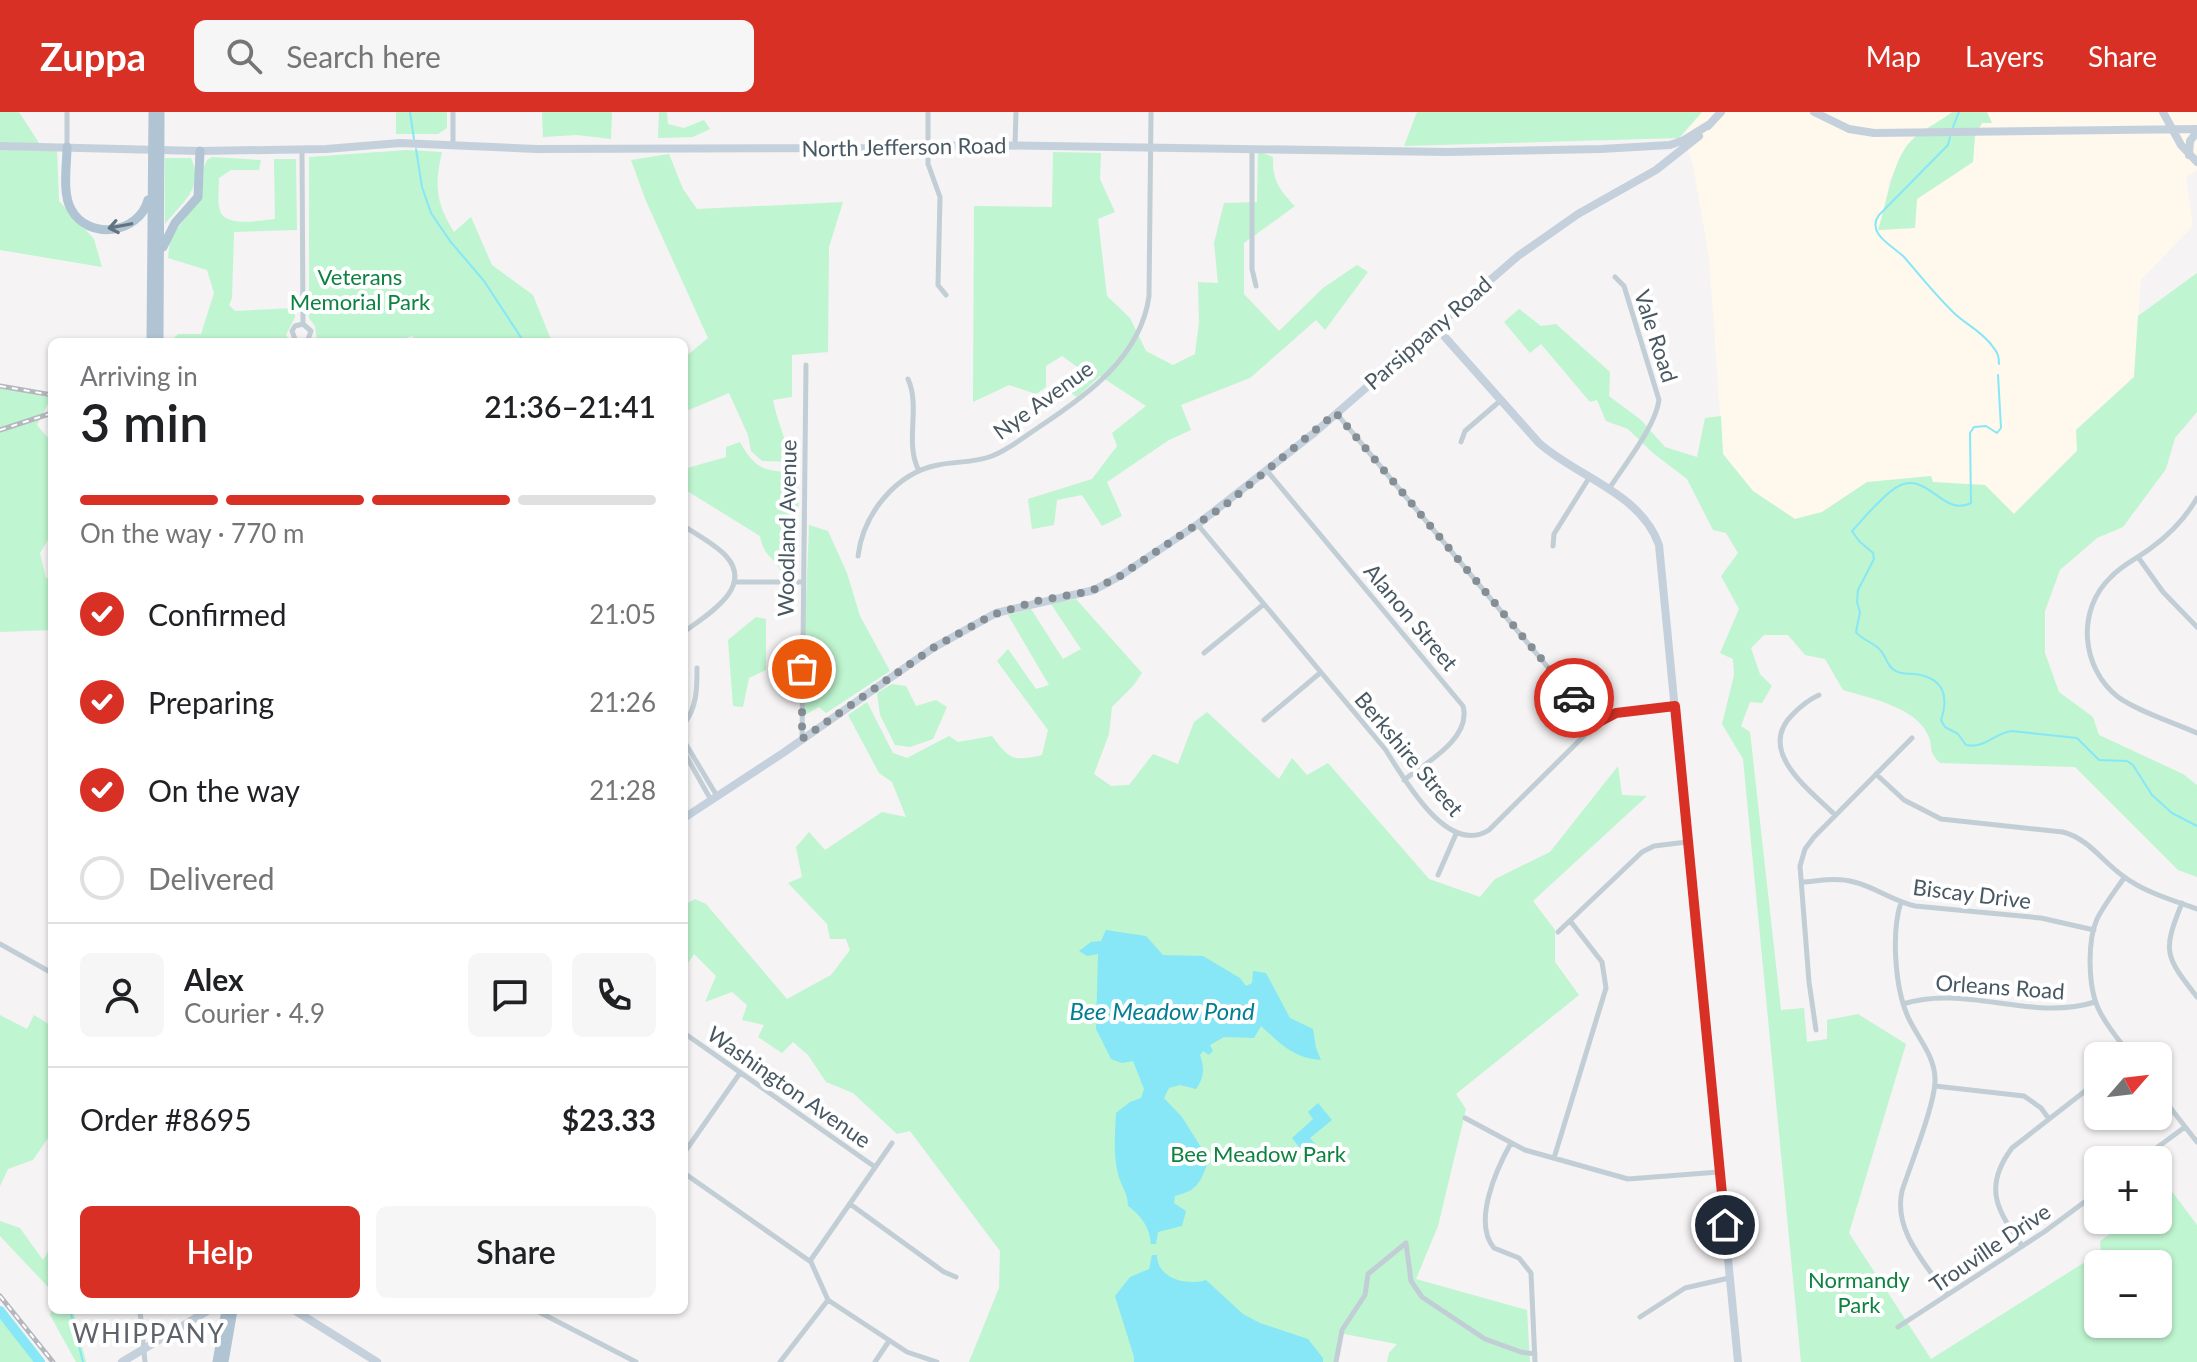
<!DOCTYPE html>
<html lang="en">
<head>
<meta charset="utf-8">
<style>
	:root { --surface:#fff; --page:#f6f6f6; --text:#202124; --muted:#757577; --line:#e0e0e0; --accent:#d93025 }
	body { margin:0; font-family:Lato,sans-serif; background:var(--page); color:var(--text); height:100vh; display:flex; flex-direction:column; font-size:30px; white-space:nowrap }
	* { box-sizing:border-box; margin:0 }
	p { font-size:26px; color:var(--muted) }
	.icon { flex:none; width:44px; height:44px; fill:none; stroke:currentColor; stroke-width:2; stroke-linecap:round; stroke-linejoin:round }
	.map { position:relative; flex:1; overflow:hidden }
	.panel { position:absolute; left:48px; top:226px; width:640px; height:976px; display:flex; flex-direction:column; background:var(--surface); border-radius:12px; box-shadow:0 2px 6px #0004 }
	.panel>* { flex:none }
	.needle { width:52px; rotate:62deg }
	.tools { position:absolute; left:2084px; top:930px; display:grid; gap:16px }
	.tools a { display:grid; place-items:center; width:88px; height:88px; border-radius:12px; background:var(--surface); box-shadow:0 2px 6px #0004; font-size:40px }
	.pin { position:absolute; display:grid; place-items:center; width:68px; height:68px; color:#fff; margin:-34px; border:4px solid #fff; border-radius:50%; box-shadow:0 2px 8px #0007 }
	.courier { position:absolute; display:grid; place-items:center; width:80px; height:80px; margin:-40px; border:6px solid #d93025; border-radius:50%; background:#fff; color:#222; box-shadow:0 2px 10px #0007 }
	.headline em { font-style:normal; font-weight:600 }
	.headline div { display:flex; flex-direction:column-reverse }
	.headline { display:flex; align-items:center; justify-content:space-between; height:136px; padding:0 32px }
	h1 { font-size:52px; font-weight:600; line-height:60px }
	.bar { display:grid; grid-template-columns:repeat(4,1fr); gap:12px 8px; align-content:center; height:96px; padding:0 32px }
	.bar i { height:10px; border-radius:6px; background:var(--line) }
	.bar .active { background:var(--accent) }
	.bar p { grid-column:span 4 }
	.line { display:flex; align-items:center; gap:20px; padding:0 32px; border-top:2px solid var(--line) }
	.line div { flex:1 }
	.round { display:grid; place-items:center; flex:none; width:84px; height:84px; border-radius:12px; background:var(--page) }
	ol { padding:0 32px; list-style:none }
	li { display:flex; align-items:center; gap:24px; height:88px }
	li p { margin-inline-start:auto }
	li .icon { padding:8px; border-radius:50%; background:var(--accent); color:#fff; stroke-width:4 }
	li:last-child { color:var(--muted) }
	li i { width:44px; height:44px; border:4px solid var(--line); border-radius:50% }
	.primary-button { display:flex; gap:16px; margin-top:auto; padding:16px 32px }
	.primary-button a { flex:1; height:92px; border-radius:12px; background:var(--accent); color:#fff; font-size:32px; font-weight:600; line-height:92px; text-align:center }
	.primary-button a+a { background:var(--page); color:var(--text) }
	header { display:flex; align-items:center; gap:48px; box-sizing:border-box; height:112px; padding:0 40px; background:var(--accent); color:#fff }
	header strong { font-size:38px }
	nav { display:flex; gap:44px; margin-inline-start:auto; font-size:28px }
	.search { width:560px; height:72px; background:var(--page); display:flex; align-items:center; gap:20px; box-sizing:border-box; padding:0 28px; border-radius:12px; color:var(--muted); font-size:30px }
	.map>svg:first-child { display:block }
	.commercial { fill:#fef8ed }
	.green { fill:#bff5d0; fill-rule:evenodd }
	.water { fill:#87e7f6 }
	.lines { fill:none; stroke-linecap:round; stroke-linejoin:round }
	.stream { stroke:#87e7f6; stroke-width:2 }
	.river { stroke:#87e7f6; stroke-width:10 }
	.street { stroke:#c2ced5; stroke-width:5 }
	.secondary { stroke:#c4d1dd; stroke-width:8 }
	.primary { stroke:#b0c4d4; stroke-width:9 }
	.rail-casing { stroke:#b4b8be; stroke-width:5 }
	.rail { stroke:#fff; stroke-width:2; stroke-dasharray:6; stroke-linecap:butt }
	.oneway { stroke:#62737f }
	.done { stroke:#858e95; stroke-width:8; stroke-dasharray:0 14.4 }
	.route { stroke:#d93025; stroke-width:10 }
	.labels { text-anchor:middle; stroke-width:8; stroke-linejoin:round; paint-order:stroke }
	.street-label { font-size:22px; fill:#485863; stroke:#fff }
	.park-label { font-size:22px; fill:#0d8241; stroke:#fff }
	.water-label { font-size:24px; font-style:italic; fill:#047e93; stroke:#fff }
	.quarter-label { font-size:26px; letter-spacing:2px; fill:#5e6369; stroke:#fff }
</style>
</head>
<body>
<header>
<strong>Zuppa</strong>
<div class="search"><svg class="icon" aria-label="search" viewBox="0 0 24 24"><circle cx="10" cy="10" r="6"/><path d="M15 15l6 6"/></svg>Search here</div>
<nav><a>Map</a><a>Layers</a><a>Share</a></nav>
</header>
<div class="map">
<svg width="2197" height="1250" viewBox="0 0 2197 1250">
	<rect width="100%" height="100%" fill="#f5f3f3"/>
	<path class="commercial" d="M1702,0h250l-63,68 -1,19 -9,31 36,-2 2,-29 56,-37 2,-26 7,-14 10,1 -5,-11h210v58l-11,7 7,49 -52,54 -7,97 -58,53 1,20 -64,64 -28,-29 -117,-3 -46,30 -27,7 -42,-28 -30,-37 -14,-195 -16,-94 -10,-30z"/>
	<path class="green" d="M0,0h19l22,34 16,1 2,54 35,38 8,28 -102,-17z
		M396,0h51v16l-9,6h-42z
		M542,0h70l-1,27 -34,-4 -34,2z
		M659,0h8l1,12 16,4 20,-8 6,9 -17,8 -35,1z
		M1417,0h285l-23,26 -275,8z
		M1952,0h35l5,11h-10l-7,13 -2,26 -56,37 -2,29 -37,2c9,-27 14,-74 37,-93 12,-10 26,-16 37,-25z
		M407,38l35,2c-8,33 -6,52 12,80l17,-15 21,48 41,30 19,47h-139v-6c-6,1 -13,5 -18,6 -26,5 -53,-5 -78,0l-2,-16 -6,-8v-161z
		M1258,39l15,6c-1,23 7,34 22,49l-51,37v51l35,37 44,-43 34,-23 11,7 -43,58 -9,-10 -66,58 -69,27 10,25 -22,10 -62,42 15,34 -20,10 -20,-31 -25,5 -3,25 -22,4 -4,-30 64,-20 25,-33 -5,-13 34,-27 -46,-30 -23,21 -9,-6 12,-22 -18,-13 -16,10v21l-10,7 -27,-9 -36,17 1,-196 78,1 1,-55 48,1 -1,26 15,33 -17,7 9,77 23,22 16,33 27,14 22,-11 4,-32 -1,-40 20,1 -4,-40 10,-40 33,-1z
		M669,42l14,35 14,20 146,-7 -14,45 -1,105 -36,3v42l-19,3c4,22 14,40 17,62l-28,-1 -11,-10 -3,-16 -19,-42 -45,19v-54l24,-20 -62,-137 -15,-41z
		M212,45l49,3 -2,10h-28l-12,8c0,9 -2,24 1,33 6,17 41,9 55,8l-1,-60h22l1,71 -63,2 -2,66 -3,7 6,6 59,-3 1,9 -9,18 4,7h-120l8,-8h23l13,-41 -7,-23 -39,-12 2,-20 32,-41 2,-30 3,-7z
		M165,46h26c14,30 -9,44 -26,66z
		M2197,161v139l-22,26 -9,31 -43,58 -26,11 -37,32 -15,41v42l14,39 34,25 6,18 84,39 14,11v92l-19,-7 -103,-103 -135,-4c-13,-13 -6,-14 -12,-28 -12,-28 -59,-37 -85,-45l-18,-31 -20,-4 -17,-20h-24l-13,13 9,26 12,12 -10,17 -12,-1 -9,24 9,6 31,278 23,-2 3,34 20,-3v-19l31,-6 48,30 -57,189 82,126 170,-107 -1,-11 29,-21h29v-21l13,-9 26,35v137h-396l-58,-603 -21,-35 12,-49 -1,-16 -13,-6 19,-44 -18,-33 17,-23 -12,-20 -13,-3 -26,-51 -34,-26 -25,-24 -22,-8 -9,-21 -7,2 -49,-58 -11,9 -26,-31 15,-13 22,17 15,-2 54,48 -1,24 32,24 24,27 32,10 8,-39 16,-2 2,38 30,37 42,28 27,-7 45,-30 64,-6 2,6 52,3 29,29 63,-63 -1,-21 58,-53 4,-61zM2098,1152h60v60h-60z
		M0,275l51,11 -14,27 15,17v91l-12,20 6,25h6v52l-52,2z
		M740,330c17,31 27,28 59,31l-2,102 -15,-1c-7,-18 -18,-15 -22,-38l-76,-47v-20l42,-12v-10z
		M809,413l19,6 19,42 13,43 30,55 -64,42 -7,-6 -14,8 -1,-58z
		M1076,487l66,74 -9,13 -21,21 -3,27 -15,40 17,12 18,-1 24,-31 25,10 16,-42 13,-10 72,67 13,-21 15,17 21,-12 101,116 51,18 15,-18 55,-27 68,-86 4,29 25,1 -114,105 22,29v32l24,33 -123,99 10,15 -28,117 -22,53 111,31 3,52h-143l2,-9 8,-9 -58,-11 -5,29h-365l30,-74 1,-37 -90,-120 -13,3 -44,-41 -27,-11 -18,-27 -15,-13 -11,11 -24,-16 6,-12 -22,-5 5,-15 -15,-13 -27,10 11,-26 -22,-22 -10,15v-64l11,-6 11,5 81,95 44,-24 19,-25 -4,-11h-16l-3,-15 -39,-41 14,-6 -6,-30 13,-15 16,18 57,-38 24,5 -14,-35 -13,-9 -31,-58 19,-13 26,51 14,5 42,-22 9,6 34,-6c17,23 21,26 50,19l6,-25 -51,-69 11,-12 28,40 13,-4 -41,-70 23,-6 32,50 18,-10 -30,-45z
		M756,505l10,2v51l-17,8 -6,29 -10,-1 -5,-66z
		M892,572l14,2 10,20 20,-6 11,7 -14,32 -23,8 -15,-2 -15,-30 -3,-22z
		M0,903l27,14 7,-14 18,11v106l-19,28 -25,9 -8,17z
		M0,1109l20,7 23,32 9,-15v54l-4,-12 -48,-51z
		M52,1196l21,2 13,52h-10l-26,-47z
		M0,1207l34,40 2,3h-36z"/>
	<path class="water" d="M1106,818l40,6 17,19 40,1 37,22 6,8 6,-3 1,-12 13,2 24,45 23,11 3,19 5,12c-28,-2 -40,-16 -60,-34l-7,12 -30,-1 -14,8 3,6 -4,4 -6,-4 -3,4c5,14 4,22 -4,34l-16,-4 -11,3 -5,10 18,19 27,43c-9,22 -10,30 -34,36l-1,7 12,8 -4,15 -24,6 -2,12h-5c-1,-16 -10,-29 -23,-38 0,-13 -7,-20 -10,-32 -5,-20 -3,-41 -2,-61l14,-11 11,-4 3,-9 -11,-28 -11,2 -11,-4 -15,-30 2,-75 -11,2 -8,-5 12,-9 10,-1z
		M1318,991l14,17 -22,18 6,7 -12,8 -12,-15 21,-19 -5,-7z
		M1152,1143h5c0,24 30,31 49,25l37,34 17,9 48,16 15,19v4h-189v-5l-19,-61 15,-19 19,-8z"/>
	<g class="lines">
		<path class="stream" d="M410,0l4,27
			M1953,15l6,-15
			M1950,25l-2,8 -69,70c-14,19 16,32 26,43 16,19 32,39 50,56 12,11 29,19 38,33 5,6 6,10 6,17
			M416,37l6,38 9,26 19,28 34,40 40,61
			M1998,263l3,53 -4,5 -11,-7 -12,1 -4,6 1,70c-28,15 -44,-34 -74,-16 -13,7 -34,32 -45,44l7,10 14,12 1,6 -16,31 -1,12 3,10 -4,20c7,9 18,10 25,19 6,7 6,16 15,20 6,4 13,2 19,3 29,4 34,22 26,46l4,7 13,7 8,11c19,4 28,-12 46,-14l65,7 22,22 28,1 6,4 19,30 20,18 25,13
			M70,1198l13,52"/>
		<path class="river" d="M0,1199l40,51"/>
		<path class="street" d="M453,0v32
			M928,0v52l12,33 -2,88 8,10
			M1015,33l1,-33
			M67,34v-34
			M302,37l1,175
			M1252,38v119l4,17
			M296,230l-4,-11 3,-5 8,-2 8,7 -4,11
			M908,267c13,29 -4,63 11,92
			M1337,302l258,310
			M1461,330l4,-11 35,-30
			M1268,360l195,234c9,32 -37,57 -59,74
			M1609,377c15,-24 46,-61 50,-89l-35,-114 -9,-9
			M2197,386c-11,19 -28,37 -46,50 -13,10 -29,17 -40,29 -35,33 -30,91 7,120 21,15 55,25 79,36
			M1198,413l187,224c19,29 62,108 104,81l111,-110 19,-8 56,-6
			M684,414c13,9 31,18 42,30 29,32 -20,59 -42,76
			M1553,434l1,-12 35,-56
			M858,444c5,-42 38,-83 80,-91 18,-4 36,-2 54,-9 16,-6 32,-19 47,-29 47,-31 102,-70 110,-131l2,-184
			M2138,445l25,35 34,35
			M734,470h68
			M1204,541l60,-49
			M1819,583c-11,5 -17,10 -26,19 -38,37 17,76 42,101
			M1264,608l56,-47
			M684,612c13,-17 13,-35 13,-56
			M802,626l4,-373
			M684,629l33,55
			M684,640l27,48
			M1876,662l28,26 37,19 122,13c26,7 39,29 60,44 21,16 49,24 74,33
			M1438,763l18,-41
			M2124,766c-9,13 -20,27 -27,41 -10,23 -9,69 2,91 8,17 21,31 32,46
			M1802,770c17,-1 35,-5 52,0 21,5 39,19 61,24l126,12 53,12
			M1901,790c-10,31 -6,86 7,115 9,20 27,39 27,62 1,23 -25,87 -33,112 -9,40 24,73 45,104
			M2182,791c-20,49 -17,53 15,94
			M1558,820l84,-80 12,-6 33,-4
			M0,832l52,29
			M1903,892c63,-20 129,18 192,-2
			M1816,918l-7,-48 -9,-116 5,-17 9,-12 98,-99
			M684,921l191,134
			M1935,974l89,10 17,12 8,11
			M2158,980l39,50
			M1465,1006l60,32 103,29 91,-7
			M1511,1031c-14,25 -39,79 -17,105l25,10 12,15 4,89
			M684,1041l56,-80
			M1554,1046l52,-170 -4,-26 -31,-40
			M2140,1048l45,-33
			M684,1061l127,89 17,38 79,52 30,10
			M850,1092l94,68 12,5
			M2022,1134c-24,-35 -40,-58 -10,-98l86,-67
			M810,1149l82,-118
			M140,1198l5,52
			M535,1198l101,52
			M1640,1205l45,-29 44,-10
			M1898,1215l146,-95 54,-40
			M780,1250l48,-62
			M875,1250l14,-21
			M1336,1250l6,-32 23,-35 3,-21 38,-31 5,38 11,16 63,42 36,13 14,2"/>
		<path class="secondary" d="M1814,0l35,17 25,4 323,-4
			M2163,0l18,33 16,17
			M1708,14l13,-14
			M0,34l200,5 126,-2 74,-6 136,6 328,-1 111,-3 472,7 154,-3 69,-4 14,-5 26,-16
			M2189,43l1,-14 7,-9
			M1436,215l103,116c38,34 102,50 120,102l79,817
			M684,706l99,-65 150,-105 63,-35 98,-23 26,-14 78,-52 116,-91 204,-177 60,-42 78,-44 43,-34
			M294,1198l83,52
			M122,1250l87,-52"/>
		<path class="primary" d="M67,35c0,18 -5,46 4,62 17,32 68,25 77,-9
			M163,135l12,-24 23,-26 2,-46
			M151,230l2,-230
			M159,230l1,-230
			M217,1250l9,-52
			M224,1250l9,-52"/>
		<g class="rail-casing">
			<path id="rail" d="M0,274l52,9
				M0,318l52,-17
				M0,1184l53,66"/>
		</g>
		<use href="#rail" class="rail"/>
	</g>
	<defs><path id="oneway-shaft" d="M-6 0H5M1.5-3L5.5 0L1.5 3" fill="none" stroke-width="1.6" stroke-linecap="round" stroke-linejoin="round" transform="scale(2)"/></defs>
	<use class="oneway" href="#oneway-shaft" transform="translate(120 114) rotate(169)"/>
	<g class="lines">
		<path class="done" d="M802,557v70l131,-91 59,-33 45,-14 54,-10 29,-15 104,-70 112,-93 238,285"/>
		<path class="route" d="M1574,586l21,26 21,-11 59,-7 50,519"/>
	</g>
	<g class="labels">
		<g class="street-label">
			<text transform="translate(904 35) rotate(-1)" y="8">North Jefferson Road</text>
			<text transform="translate(1428 221) rotate(-41)" y="8">Parsippany Road</text>
			<text transform="translate(1656 224) rotate(72)" y="8">Vale Road</text>
			<text transform="translate(1043 288) rotate(-36)" y="8">Nye Avenue</text>
			<text transform="translate(787 416) rotate(-89)" y="8">Woodland Avenue</text>
			<text transform="translate(1411 505) rotate(50)" y="8">Alanon Street</text>
			<text transform="translate(1409 642) rotate(50)" y="8">Berkshire Street</text>
			<text transform="translate(1972 782) rotate(7)" y="8">Biscay Drive</text>
			<text transform="translate(2000 875) rotate(4)" y="8">Orleans Road</text>
			<text transform="translate(789 975) rotate(35)" y="8">Washington Avenue</text>
			<text transform="translate(1990 1136) rotate(-34)" y="8">Trouville Drive</text>
		</g>
		<g class="park-label">
			<text x="360" y="173">Veterans<tspan x="360" dy="25">Memorial Park</tspan></text>
			<text x="1258" y="1050">Bee Meadow Park</text>
			<text x="1859" y="1176">Normandy<tspan x="1859" dy="25">Park</tspan></text>
		</g>
		<g class="water-label">
			<text x="1162" y="908">Bee Meadow Pond</text>
		</g>
		<g class="quarter-label">
			<text x="149" y="1231">WHIPPANY</text>
		</g>
	</g>
</svg>
<div class="tools">
<a><svg class="needle" viewBox="-14 -14 28 28"><path d="M0-13l5 13h-10z" fill="#e53935"/><path d="M0 13l5-13h-10z" fill="#757577"/></svg></a>
<a>+</a>
<a>−</a>
</div>
<div class="pin" style="left:802px;top:557px;background:#ea580c"><svg class="icon" aria-label="bag" viewBox="0 0 24 24"><path d="M5 8h14l-1 12H6zM9 8a3 3 0 0 1 6 0"/></svg></div>
<div class="pin" style="left:1725px;top:1113px;background:#1f2937"><svg class="icon" aria-label="home" viewBox="0 0 24 24"><path d="M3 11l9-7 9 7M6 9v11h12V9"/></svg></div>
<div class="courier" style="left:1574px;top:586px"><svg class="icon" aria-label="car" viewBox="0 0 24 24"><path d="M5 17H2v-5l4-1 3-4h7l3 4 3 1v5h-3M9 17h6M6 11h13"/><circle cx="7" cy="17" r="2"/><circle cx="17" cy="17" r="2"/></svg></div>
<section class="panel">
<div class="headline"><div><h1>3 min</h1><p>Arriving in</p></div><em>21:36–21:41</em></div>
<div class="bar"><i class="active"></i><i class="active"></i><i class="active"></i><i></i><p>On the way · 770 m</p></div>
<ol>
<li><svg class="icon" aria-label="check" viewBox="0 0 24 24"><path d="M5 12l5 5 9-10"/></svg>Confirmed<p>21:05</p></li>
<li><svg class="icon" aria-label="check" viewBox="0 0 24 24"><path d="M5 12l5 5 9-10"/></svg>Preparing<p>21:26</p></li>
<li><svg class="icon" aria-label="check" viewBox="0 0 24 24"><path d="M5 12l5 5 9-10"/></svg>On the way<p>21:28</p></li>
<li><i></i>Delivered</li>
</ol>
<div class="line" style="height:144px"><a class="round"><svg class="icon" aria-label="person" viewBox="0 0 24 24"><circle cx="12" cy="8" r="4"/><path d="M4 21q1-7 8-7t8 7"/></svg></a><div><b>Alex</b><p>Courier · 4.9</p></div><a class="round"><svg class="icon" aria-label="chat" viewBox="0 0 24 24"><path d="M4 5h16v11H9l-5 4z"/></svg></a><a class="round"><svg class="icon" aria-label="phone" viewBox="0 0 24 24"><path d="M5 4h4l2 5-3 2q2 4 5 5l2-3 5 2v4C11 20 4 13 5 4z"/></svg></a></div>
<div class="line" style="height:104px"><div>Order #8695</div><b>$23.33</b></div>
<div class="primary-button"><a>Help</a><a>Share</a></div>
</section>
</div>
</body>
</html>
